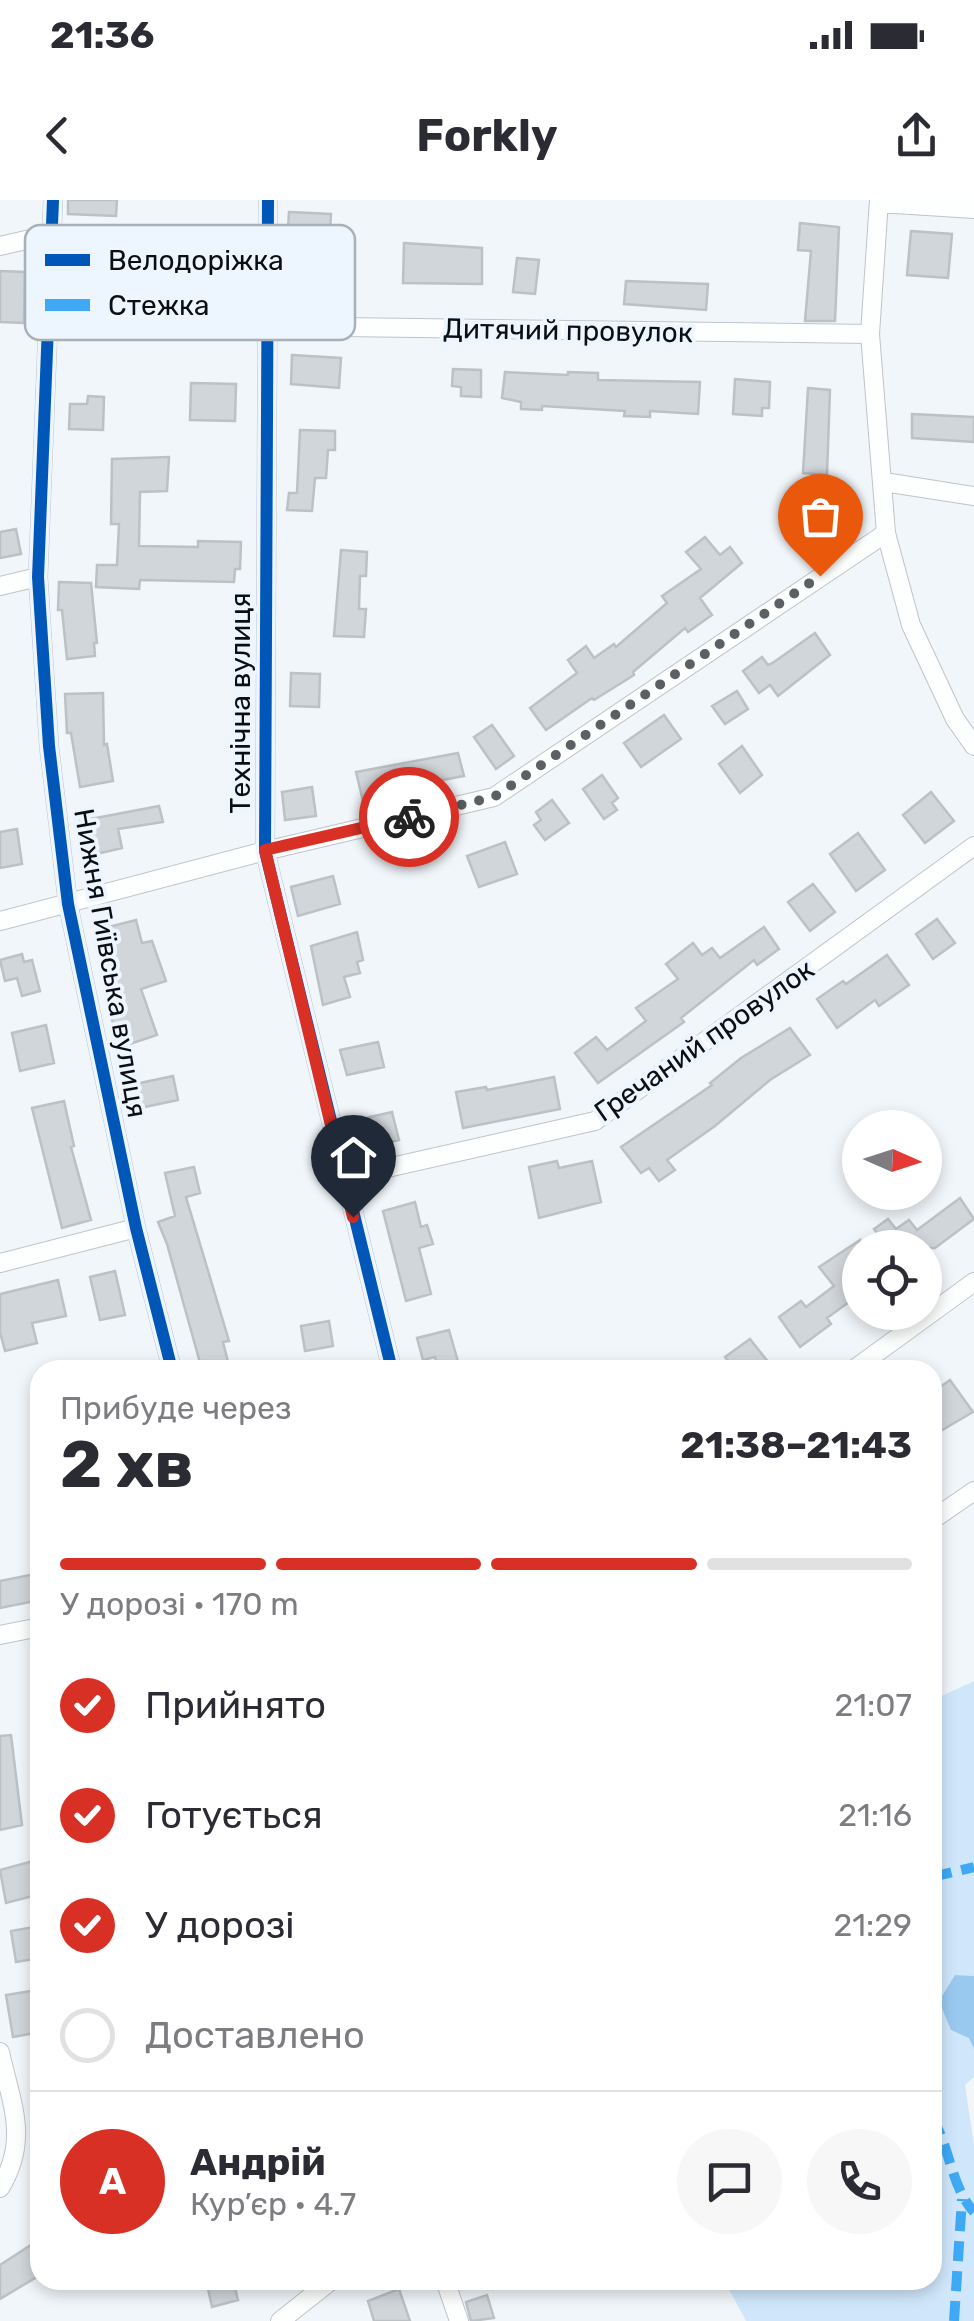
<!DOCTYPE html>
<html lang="uk">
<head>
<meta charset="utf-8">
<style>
	:root { --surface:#fff; --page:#f7f7f7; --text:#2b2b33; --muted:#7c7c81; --line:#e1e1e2; --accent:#d93025 }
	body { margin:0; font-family:Rubik,sans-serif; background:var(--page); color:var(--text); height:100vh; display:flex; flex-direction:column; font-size:38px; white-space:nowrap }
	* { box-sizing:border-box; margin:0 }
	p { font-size:32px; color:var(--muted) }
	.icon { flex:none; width:55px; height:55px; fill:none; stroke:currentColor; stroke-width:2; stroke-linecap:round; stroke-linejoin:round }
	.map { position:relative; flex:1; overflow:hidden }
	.drawer { position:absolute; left:30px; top:1160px; width:912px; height:930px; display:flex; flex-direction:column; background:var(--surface); border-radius:30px; box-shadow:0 5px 15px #0003 }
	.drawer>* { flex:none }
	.needle { width:65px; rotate:93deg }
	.fabs { position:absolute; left:842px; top:910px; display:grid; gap:20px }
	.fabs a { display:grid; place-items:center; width:100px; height:100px; border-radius:50%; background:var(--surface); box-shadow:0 5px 15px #0003; font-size:50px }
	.pin { position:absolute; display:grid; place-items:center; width:85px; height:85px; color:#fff; margin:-102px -42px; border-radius:50% 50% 50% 0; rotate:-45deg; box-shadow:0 0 10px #0007 }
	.pin .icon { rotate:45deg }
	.courier { position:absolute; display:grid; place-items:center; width:100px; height:100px; margin:-50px; border:8px solid #d93025; border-radius:50%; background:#fff; color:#222; box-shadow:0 2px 12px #0007 }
	.overview em { font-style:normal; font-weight:700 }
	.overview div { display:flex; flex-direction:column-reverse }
	.overview { display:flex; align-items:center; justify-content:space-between; height:170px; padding:0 30px }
	h1 { font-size:65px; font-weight:700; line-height:75px }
	.bar { display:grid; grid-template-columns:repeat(4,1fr); gap:15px 10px; align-content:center; height:120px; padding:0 30px }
	.bar i { height:12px; border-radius:8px; background:var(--line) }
	.bar .selected { background:var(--accent) }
	.bar p { grid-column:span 4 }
	.line { display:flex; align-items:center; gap:25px; padding:0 30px; border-top:2px solid var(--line) }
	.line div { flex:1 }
	.round { display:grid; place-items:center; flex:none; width:105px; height:105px; border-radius:52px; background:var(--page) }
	ol { padding:0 30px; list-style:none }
	li { display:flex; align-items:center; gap:30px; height:110px }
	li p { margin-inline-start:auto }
	li .icon { padding:10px; border-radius:50%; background:var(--accent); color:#fff; stroke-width:4 }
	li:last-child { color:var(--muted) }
	li i { width:55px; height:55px; border:5px solid var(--line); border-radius:50% }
	.status { display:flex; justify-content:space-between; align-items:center; height:70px; padding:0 50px; background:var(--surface); direction:ltr }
	.status svg { height:28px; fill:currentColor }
	header { display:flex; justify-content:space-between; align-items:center; height:130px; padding:0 30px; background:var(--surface); font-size:45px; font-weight:700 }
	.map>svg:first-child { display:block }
	.green { fill:#d0e7fb }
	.water { fill:#9ac9f0 }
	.building { fill:#d1d6da; stroke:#bcc1c5; stroke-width:2.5 }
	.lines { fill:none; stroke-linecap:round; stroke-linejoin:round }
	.minor-casing { stroke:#bfc4c8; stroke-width:20 }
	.minor { stroke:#fdfefe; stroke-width:18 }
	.quiet { stroke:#3fa9f5; stroke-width:10; stroke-dasharray:20 10; stroke-linecap:butt }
	.cycleway-casing { stroke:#edf6fe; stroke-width:19 }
	.cycleway { stroke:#0057b8; stroke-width:12 }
	.done { stroke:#5b6064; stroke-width:10; stroke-dasharray:0 18 }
	.route { stroke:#d93025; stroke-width:12 }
	.labels { text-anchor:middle; stroke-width:8; stroke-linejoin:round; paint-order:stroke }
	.street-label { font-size:28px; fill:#0a0f13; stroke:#edf6fe }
	.key { fill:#edf6fe; stroke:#a9b1b8; stroke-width:2.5 }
	.key-label { font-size:28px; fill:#0a0f13 }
</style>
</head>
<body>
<div class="status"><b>21:36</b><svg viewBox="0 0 49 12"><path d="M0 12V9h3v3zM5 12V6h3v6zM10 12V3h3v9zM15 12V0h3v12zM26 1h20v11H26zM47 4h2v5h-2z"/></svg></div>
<header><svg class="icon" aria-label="back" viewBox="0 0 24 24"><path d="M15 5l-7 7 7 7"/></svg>Forkly<svg class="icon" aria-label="share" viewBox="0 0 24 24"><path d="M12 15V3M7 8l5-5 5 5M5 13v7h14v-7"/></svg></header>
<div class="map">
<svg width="974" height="2121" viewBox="0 0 974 2121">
	<rect width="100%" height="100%" fill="#f1f6fa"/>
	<path class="green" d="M974,1481v295l-19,-1 19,74v28l-9,8 9,60v176h-228l-22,-41h208l1,-580z"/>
	<path class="water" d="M955,1775l19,1v73l-5,-11 -18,-8 -12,-29z"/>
	<path class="building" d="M68,0h49l-1,16 -48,-2z
		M289,12l42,2 -2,34 -42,-3z
		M800,23l39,4 -4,94h-30l6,-70 -13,-1z
		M911,31l41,3 -4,44 -41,-3z
		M404,43l78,5v36l-79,-1z
		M517,58l22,2 -4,34 -22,-2z
		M0,71l25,1 -1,51 -24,-1z
		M626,81l82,3 -2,26 -82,-6z
		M292,155l49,3 -2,30 -48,-4z
		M453,169l28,1v27l-20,-1v-9l-9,-1z
		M505,172l63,3v-3l30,1v7l102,2 -2,32 -48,-3v6l-26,-1 1,-5 -83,-5v4l-21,-1v-7l-19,-4z
		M735,179l35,3 -1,26h-7v8l-29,-2z
		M191,183l45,1 -1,37 -45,-1z
		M808,188l22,2 -3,85 -24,-2z
		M88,196l16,1 -1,33 -34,-1 1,-25h17z
		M912,214l62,3v25l-62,-4z
		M300,230l35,1v19h-7l-2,28h-11l-3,33 -25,-1 2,-17h8z
		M169,257l-2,34 -27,1 -1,54 59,1v-6l43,1 -1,27h-5l-1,13 -94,-2 -1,9 -43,-2 1,-22h20l2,-41h-8l1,-65z
		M795,306l29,1 -1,26 -22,-1 1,-10h-7z
		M16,329l5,25 -21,4v-26z
		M705,337l15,18 10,-8 12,16 -42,35 12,17 -24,17 -3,-4 -52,44 1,3 -40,25 -2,-2 -46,32 -16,-22 47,-35 -9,-13 18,-14 8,12 20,-14 2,3 51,-44 -5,-7 39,-27 -15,-17z
		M341,350l26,2 -1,24h-6l-1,33h7l-2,28 -30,-1z
		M59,382l32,1 6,60h-3l1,13 -28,3 -5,-49h-4z
		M815,433l15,22 -52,41 -8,-11 -11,8 -16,-22 19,-14 6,8 6,-3z
		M291,473l29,1 -1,33 -29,-1z
		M737,491l11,18 -23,15 -13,-18z
		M103,493l1,52 3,-1 6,37 -33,6 -9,-54h-4l-2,-39z
		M664,515l17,24 -40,28 -17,-24z
		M492,525l22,31 -18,13 -22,-32z
		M742,546l20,29 -22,18 -21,-29z
		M458,553l6,23 -69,13 2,4 -34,8 -7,-29z
		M602,575l16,23 -6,5 5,7 -13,9 -21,-30z
		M312,587l4,29 -31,4 -3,-28z
		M931,592l23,29 -29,22 -22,-28z
		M552,600l17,23 -24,17 -11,-15 7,-5 -5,-8z
		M159,606l4,16 -45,7 4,19 -34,8 -8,-35z
		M17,629l5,35 -22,4v-36z
		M858,633l27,37 -29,21 -26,-37z
		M505,642l12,32 -38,13 -12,-31z
		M333,676l7,28 -42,12 -7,-29z
		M813,684l22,28 -25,19 -22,-29z
		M937,719l18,24 -22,16 -17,-25z
		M136,720l6,23 10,-2 14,40 -25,8 16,46 -36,12 -13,-39 14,-4 -25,-74z
		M764,727l15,22 -22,16 -3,-5 -73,58 3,4 -86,61 -23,-30 21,-16 11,13 39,-29 -10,-13 42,-29 -12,-15 27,-21 9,12 10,-7 8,10z
		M357,732l6,28 -6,2 3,11 -16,4 6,20 -27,8 -12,-59z
		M22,754l2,8 8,-2 8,31 -18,5 -5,-18 -12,3 -5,-21z
		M887,755l22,30 -30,21 -4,-6 -38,28 -20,-29 26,-18 3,3z
		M46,825l8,38 -34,8 -8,-38z
		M790,828l20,27 -40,25 -55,46 -48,34 8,10 -16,11 -10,-13 -8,5 -20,-26 91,-62 -2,-2 31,-25z
		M378,842l6,25 -37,8 -7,-25z
		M173,876l5,24 -38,8 -5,-24z
		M554,877l6,32 -97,19 -7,-36 30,-5 1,3z
		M64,901l10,45 -3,1 20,73 -29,8 -30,-120z
		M392,912l7,28 -35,7 -7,-27z
		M557,961l2,7 33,-7 9,41 -62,16 -10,-51z
		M194,967l6,26 -14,4 43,144 -6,1 7,28h-28l-35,-126 -9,-22 17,-6 -10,-43z
		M960,998l14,21 -39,29h-65l12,-8 -8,-11 14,-10 8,10 13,-9 8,10z
		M415,1002l6,25 6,-2 6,19 -14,4 12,46 -25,7 -23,-90z
		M860,1040v54l-33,24 4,6 -31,23 -21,-30 22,-16 5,6 28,-21 -15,-19z
		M115,1071l10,44 -25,5 -10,-43z
		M58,1080l8,36 -34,7 5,20 -32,8 -5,-19v-38z
		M329,1121l4,25 -28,5 -4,-25z
		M449,1130l10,35 -20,5 -4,-13 -12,3 -6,-22z
		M750,1139l19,24 -9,7h-25l-10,-13z
		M950,1180l23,32 -41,24v-43z
		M40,1373v27l-40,8v-27z
		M11,1535l11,90 -22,5v-94z
		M33,1661l7,33 -34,9 -6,-33z
		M40,1726v32l-24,4 -5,-31z
		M37,1790l3,42 -27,5 -7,-42z
		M40,2039v36l-40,24v-34z
		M206,2080h27l5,20 -26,7z
		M399,2089l11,32h-36l-6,-20z
		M487,2095l7,23 -23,3 -5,-19z"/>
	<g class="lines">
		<g class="minor-casing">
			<path id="minor" d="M53,0l-15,377 11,169 19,158 68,324 36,142
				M268,0l-3,651 127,519
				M879,0l-9,134 16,199 25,92 44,94 19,27
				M879,3l95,6
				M0,46l52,-12
				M267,126l603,8
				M884,282l90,14
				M0,386l38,-9
				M0,721l265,-70 229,-54 392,-264
				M343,978l252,-57 379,-275
				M0,1063l136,-35
				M853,1170l121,-88
				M932,1320l42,-29
				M0,1435l40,-8
				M0,1852c11,51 30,87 0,136
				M445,2080l14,41
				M280,2121l52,-41"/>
		</g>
		<use href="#minor" class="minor"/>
		<path class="quiet" d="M932,1677l42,-10
			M932,1917c18,30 19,70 42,95
			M954,2121l8,-122"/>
		<g class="cycleway-casing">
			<path id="cycleway" d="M53,0l-15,377 11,169 19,158 68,324 36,142
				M268,0l-3,651 127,519"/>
		</g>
		<use href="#cycleway" class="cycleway"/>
	</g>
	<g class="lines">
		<path class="done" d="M409,617l85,-20 326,-221"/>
		<path class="route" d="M353,1017l-88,-367 144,-33"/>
	</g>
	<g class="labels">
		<g class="street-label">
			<text transform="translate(568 130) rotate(1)" y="10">Дитячий провулок</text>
			<text transform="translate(240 503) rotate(-90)" y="10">Технічна вулиця</text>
			<text transform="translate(111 763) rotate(80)" y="10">Нижня Гиївська вулиця</text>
			<text transform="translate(704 840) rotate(-35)" y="10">Гречаний провулок</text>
		</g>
	</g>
	<rect x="25" y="25" width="330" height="115" rx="15" class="key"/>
	<rect x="45" y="54" width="45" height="12" fill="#0057b8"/>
	<rect x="45" y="99" width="45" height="12" fill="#3fa9f5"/>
	<g class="key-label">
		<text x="108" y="70">Велодоріжка</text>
		<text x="108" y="115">Стежка</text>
	</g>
</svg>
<div class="fabs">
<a><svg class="needle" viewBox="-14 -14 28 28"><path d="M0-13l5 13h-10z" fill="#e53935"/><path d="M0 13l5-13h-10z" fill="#7c7c81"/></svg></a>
<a><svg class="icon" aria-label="locate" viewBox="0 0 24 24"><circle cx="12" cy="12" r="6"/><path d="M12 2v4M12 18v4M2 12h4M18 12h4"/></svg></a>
</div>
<div class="pin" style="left:820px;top:376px;background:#ea580c"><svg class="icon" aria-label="bag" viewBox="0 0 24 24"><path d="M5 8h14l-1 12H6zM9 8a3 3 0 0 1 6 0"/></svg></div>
<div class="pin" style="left:353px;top:1017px;background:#1f2937"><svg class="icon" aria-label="home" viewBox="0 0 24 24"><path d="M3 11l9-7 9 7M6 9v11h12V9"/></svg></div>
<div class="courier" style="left:409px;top:617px"><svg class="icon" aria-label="bike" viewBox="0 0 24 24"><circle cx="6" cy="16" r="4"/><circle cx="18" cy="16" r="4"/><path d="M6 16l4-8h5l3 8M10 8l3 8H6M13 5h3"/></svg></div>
<section class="drawer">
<div class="overview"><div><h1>2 хв</h1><p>Прибуде через</p></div><em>21:38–21:43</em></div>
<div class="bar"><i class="selected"></i><i class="selected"></i><i class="selected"></i><i></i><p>У дорозі · 170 m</p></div>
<ol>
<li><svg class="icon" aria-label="check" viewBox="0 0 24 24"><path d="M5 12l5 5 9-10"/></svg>Прийнято<p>21:07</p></li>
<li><svg class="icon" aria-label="check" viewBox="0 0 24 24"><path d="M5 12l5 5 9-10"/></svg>Готується<p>21:16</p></li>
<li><svg class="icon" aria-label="check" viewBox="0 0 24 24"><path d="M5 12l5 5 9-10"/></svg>У дорозі<p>21:29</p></li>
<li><i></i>Доставлено</li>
</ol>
<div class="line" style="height:180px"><b class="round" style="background:var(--accent);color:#fff">А</b><div><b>Андрій</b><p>Кур’єр · 4.7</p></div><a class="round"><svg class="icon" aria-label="chat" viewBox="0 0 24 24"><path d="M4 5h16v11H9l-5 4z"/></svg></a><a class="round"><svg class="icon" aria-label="phone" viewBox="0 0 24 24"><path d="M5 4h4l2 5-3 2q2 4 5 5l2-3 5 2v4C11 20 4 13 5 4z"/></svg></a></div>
</section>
</div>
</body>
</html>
